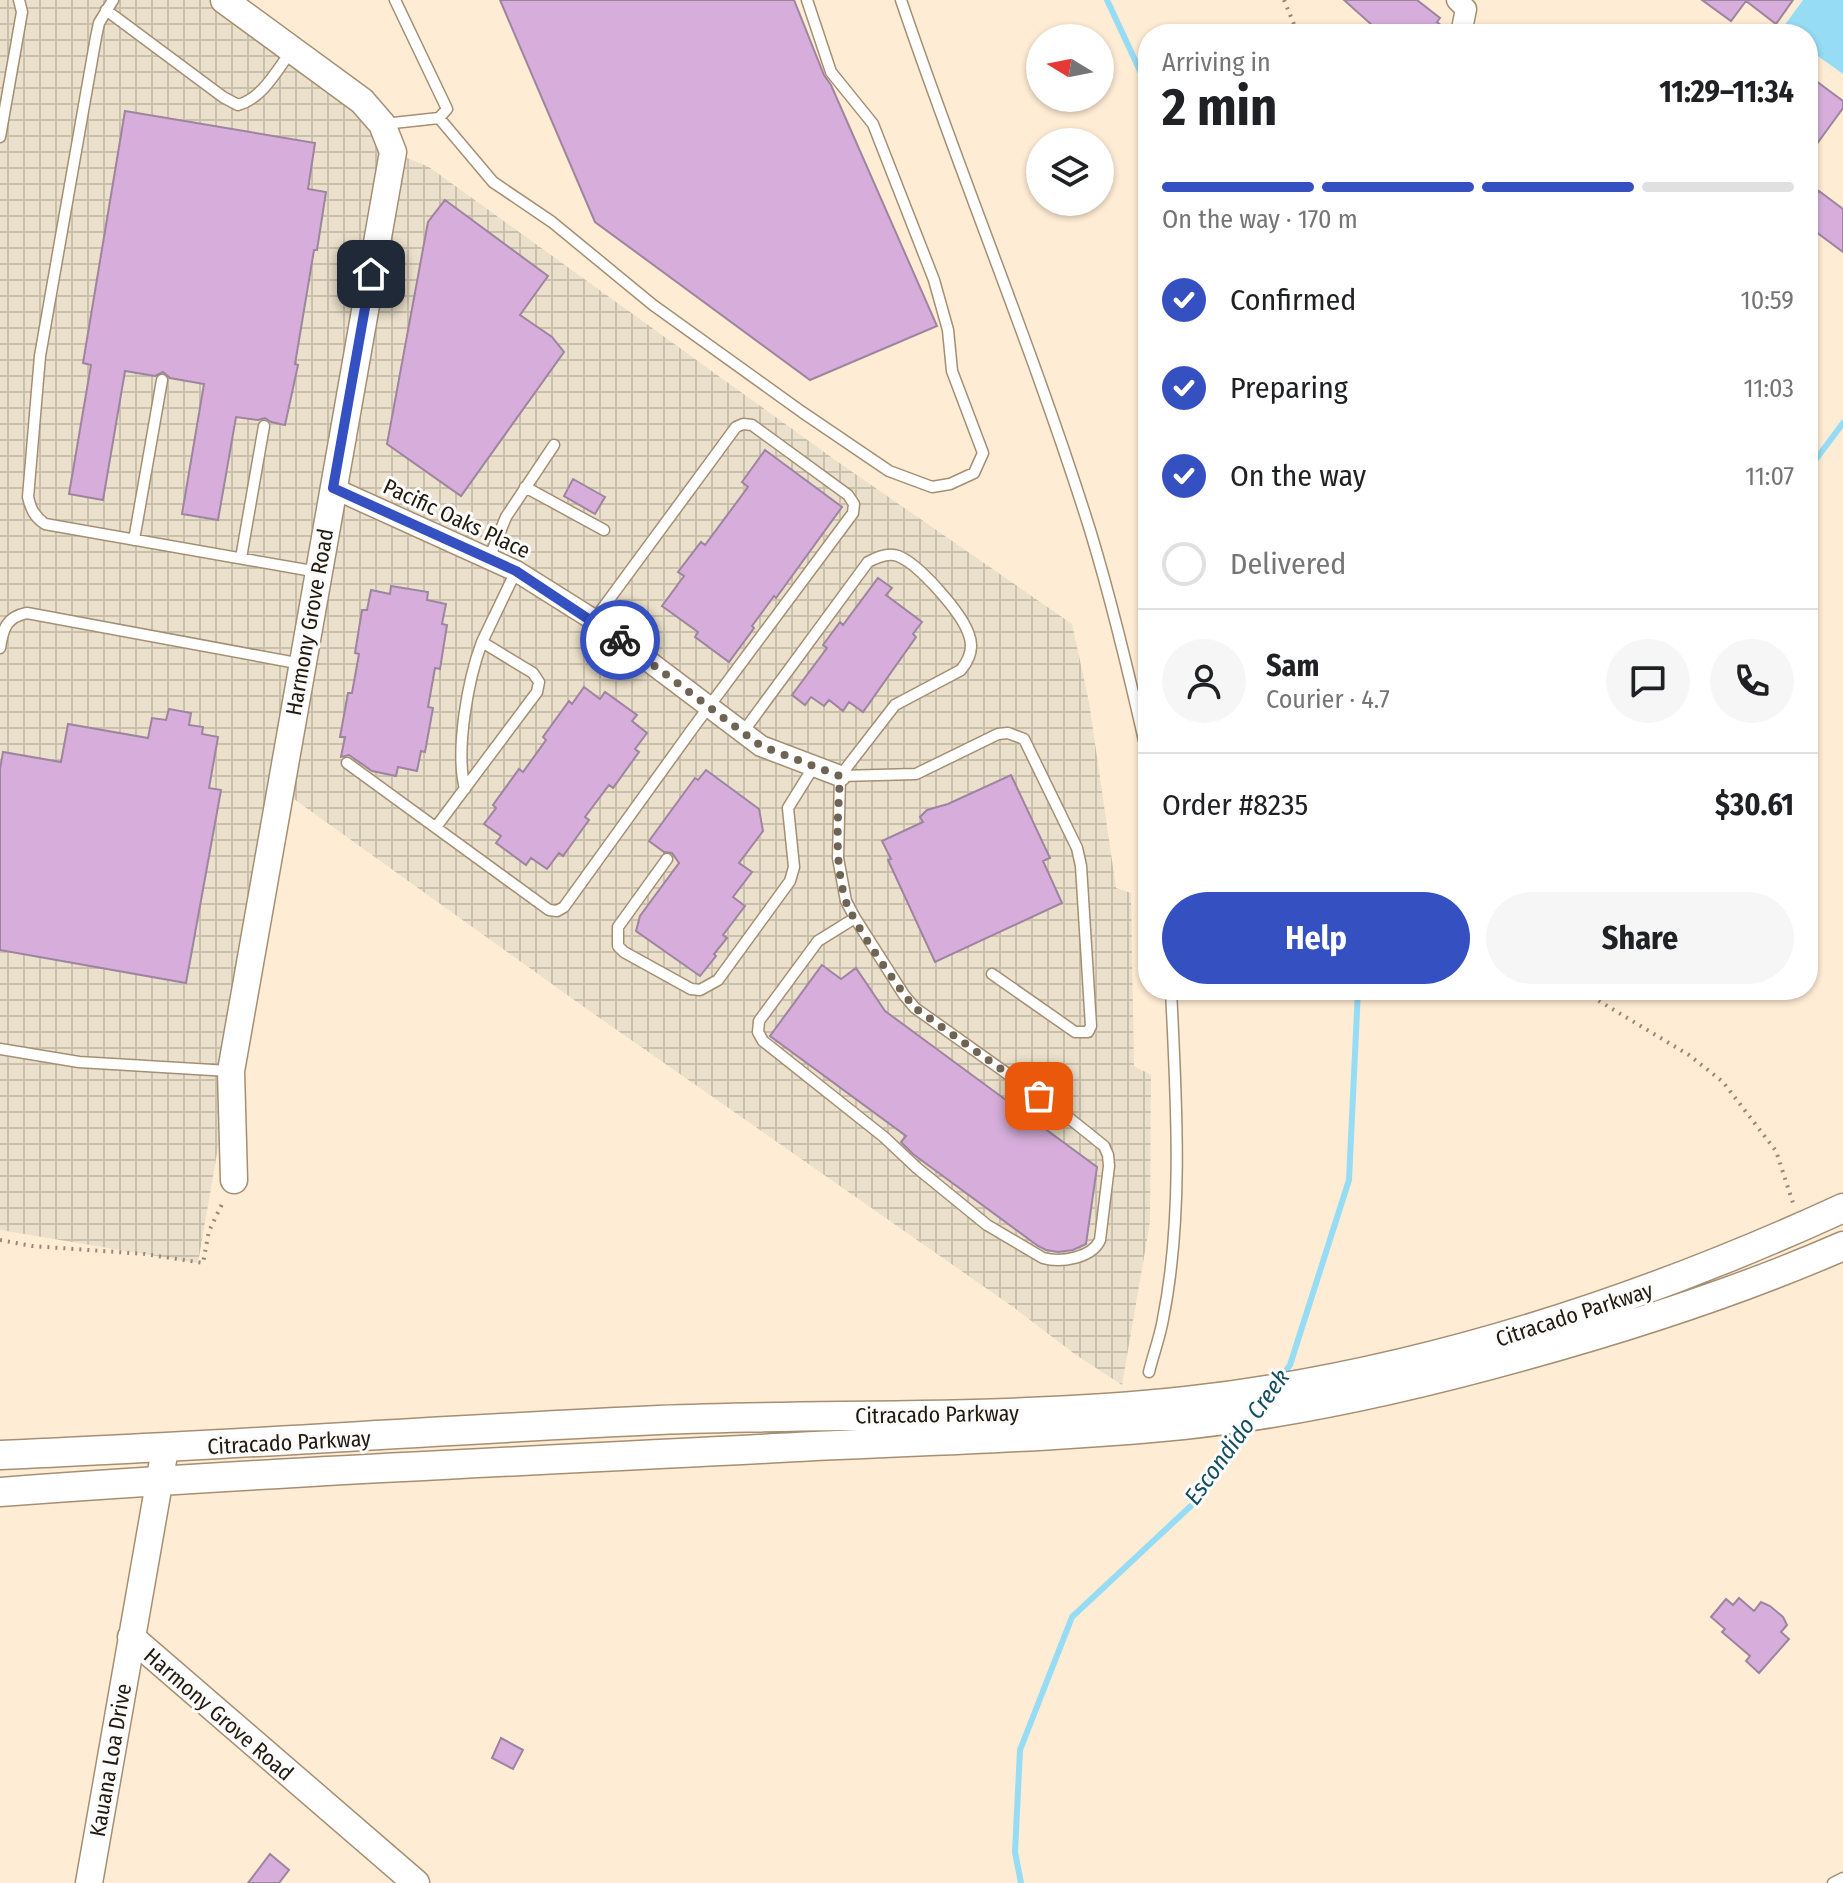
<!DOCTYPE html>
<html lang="en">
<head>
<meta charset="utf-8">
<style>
	:root { --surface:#fff; --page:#f6f6f6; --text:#202124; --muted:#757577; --line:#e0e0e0; --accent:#3450c1 }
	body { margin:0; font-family:"Fira Sans Condensed",sans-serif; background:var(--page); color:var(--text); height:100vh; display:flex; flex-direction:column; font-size:30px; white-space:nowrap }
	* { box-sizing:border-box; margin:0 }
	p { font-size:26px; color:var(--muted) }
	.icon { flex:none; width:44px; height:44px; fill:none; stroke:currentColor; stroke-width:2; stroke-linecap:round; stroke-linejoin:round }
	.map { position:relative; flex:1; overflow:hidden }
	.sheet { position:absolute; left:1138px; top:24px; width:680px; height:976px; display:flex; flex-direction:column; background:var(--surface); border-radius:32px; box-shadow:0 2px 6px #0004 }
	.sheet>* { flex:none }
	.needle { width:52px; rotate:280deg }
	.buttons { position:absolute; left:1026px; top:24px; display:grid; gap:16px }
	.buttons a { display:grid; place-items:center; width:88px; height:88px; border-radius:50%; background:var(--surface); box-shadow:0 2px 6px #0004; font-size:40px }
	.pin { position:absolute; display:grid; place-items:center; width:68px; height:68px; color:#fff; margin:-34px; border-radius:16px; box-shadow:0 4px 12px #0006 }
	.courier { position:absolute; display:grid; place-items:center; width:80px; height:80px; margin:-40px; border:6px solid #3450c1; border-radius:50%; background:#fff; color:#222; box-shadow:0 2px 10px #0007 }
	.headline em { font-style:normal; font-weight:700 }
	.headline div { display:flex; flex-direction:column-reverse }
	.headline { display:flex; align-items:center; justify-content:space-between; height:136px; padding:0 24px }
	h1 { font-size:52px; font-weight:700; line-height:60px }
	.bar { display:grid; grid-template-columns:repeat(4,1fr); gap:12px 8px; align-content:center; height:96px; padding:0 24px }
	.bar i { height:10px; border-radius:6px; background:var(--line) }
	.bar .on { background:var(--accent) }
	.bar p { grid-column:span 4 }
	.line { display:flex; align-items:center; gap:20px; padding:0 24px; border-top:2px solid var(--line) }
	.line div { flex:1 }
	.round { display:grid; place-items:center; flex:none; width:84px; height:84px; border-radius:42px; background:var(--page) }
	ol { padding:0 24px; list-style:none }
	li { display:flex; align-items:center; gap:24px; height:88px }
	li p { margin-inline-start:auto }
	li .icon { padding:8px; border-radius:50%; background:var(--accent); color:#fff; stroke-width:4 }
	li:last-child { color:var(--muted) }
	li i { width:44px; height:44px; border:4px solid var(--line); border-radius:50% }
	.cta { display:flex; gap:16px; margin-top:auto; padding:16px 24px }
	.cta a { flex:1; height:92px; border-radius:48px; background:var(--accent); color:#fff; font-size:32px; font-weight:700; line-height:92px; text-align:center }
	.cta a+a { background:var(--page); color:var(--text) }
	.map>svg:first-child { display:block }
	.industrial { fill:url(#industrial-grid) }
	.water { fill:#96dcf5 }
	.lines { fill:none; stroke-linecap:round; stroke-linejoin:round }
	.stream { stroke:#96dcf5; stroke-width:6 }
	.building { fill:#d7aedb; stroke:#9d859f; stroke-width:2 }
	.service-casing { stroke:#a58f73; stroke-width:13 }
	.minor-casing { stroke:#a58f73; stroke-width:23 }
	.tertiary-casing { stroke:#a58f73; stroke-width:29 }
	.secondary-casing { stroke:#a58f73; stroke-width:31 }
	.path { stroke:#978977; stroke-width:4; stroke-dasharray:2 6; stroke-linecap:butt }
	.service { stroke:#fff; stroke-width:10 }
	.minor { stroke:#fff; stroke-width:20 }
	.tertiary { stroke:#fff; stroke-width:26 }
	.secondary { stroke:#fff; stroke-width:28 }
	.done { stroke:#6f6454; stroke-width:8; stroke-dasharray:0 14.4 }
	.route { stroke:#3450c1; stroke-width:10 }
	.labels { text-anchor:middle; stroke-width:6; stroke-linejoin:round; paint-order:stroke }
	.street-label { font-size:22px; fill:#221a0f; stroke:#fcfcfc }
	.water-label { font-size:24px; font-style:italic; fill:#134e5f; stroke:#fcfcfc }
</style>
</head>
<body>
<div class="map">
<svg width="1843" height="1883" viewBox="0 0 1843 1883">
	<defs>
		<pattern id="industrial-grid" width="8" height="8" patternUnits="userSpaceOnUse" patternTransform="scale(2)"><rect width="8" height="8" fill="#ebe0cb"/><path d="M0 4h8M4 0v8" fill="none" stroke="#c9c0ad"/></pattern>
	</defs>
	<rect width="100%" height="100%" fill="#ffecd4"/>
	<path class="industrial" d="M0,0h224l138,101 31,51 36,15 409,295 234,162 17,78 27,186 15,5 3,173 17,9 -1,147 -28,163 -46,-30 -63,-48 -429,-300 -304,-218 -82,474 -198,-33z"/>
	<path class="water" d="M1803,0h40v74l-35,-25v-15h-20l-7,-4z"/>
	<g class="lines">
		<path class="stream" d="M1107,0l41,88
			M1808,470l35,-47
			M1281,1378l9,-13 59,-185 9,-190
			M1021,1883l-6,-31 5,-102 52,-133 122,-114 53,-76"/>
	</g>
	<path class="building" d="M500,0h294l30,75 7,10 106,241 -127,54 -215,-158z
		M1344,0h73l23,18 -3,4 11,9v3h-66z
		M1702,0h91l-17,24 -30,-23 -15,20z
		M1808,75l35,26v7l-35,48z
		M125,111l190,32 -7,46 18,3 -9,58h-3l-19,114 3,1 -13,60 -14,-3 -6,-4 -7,2 -22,-3 -18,103 -36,-6 22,-130 -34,-6 -7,-6 -8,4 -30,-5 -22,129 -34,-6 22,-129 -8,-2z
		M1819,191l24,18v43l-35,-26v-20z
		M445,200l103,76 -28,39 32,22 12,15 -103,144 -74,-52 41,-222z
		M765,450l77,57 -66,91 -2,-2 -22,30 2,2 -25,34 -34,-25 3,-5 -36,-26 22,-30 -6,-4 23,-30 4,3 43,-58 -6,-5z
		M573,479l32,18 -10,17 -31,-18z
		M878,578l14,10 -6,7 36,27 -9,12 3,3 -53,75 -14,-10 -6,9 -14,-11 -5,6 -13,-9 -6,8 -13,-10 35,-47 -4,-3 17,-23 3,3z
		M391,586l37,6 -1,8 19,4 -4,20 5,1 -7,44 -5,-1 -7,39 5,1 -8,44 -4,-1 -4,20 -19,-4 -2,9 -24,-5 -23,-16 -8,2 4,-20h-5l8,-44h4l7,-39 -4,-1 7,-43h5l4,-20 19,4z
		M584,687l16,12 5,-7 32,23 -5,6 15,12 -12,16 4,3 -26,36 -4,-3 -24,32 4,3 -26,36 -4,-3 -12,16 -16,-11 -5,7 -30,-22 5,-7 -17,-12 12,-16 -3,-3 26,-36 4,3 23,-32 -3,-3 26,-36 3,3z
		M169,709l22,4 -2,12 14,2 -1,7 16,3 -9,51 12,2 -35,193 -186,-33v-181l3,-17 58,10 7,-38 80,14 4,-20 14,2z
		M706,770l53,39 4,22 -24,32 13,9 -19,25 12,9 -22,29 4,3 -13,16 2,2 -16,20 -64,-45 4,-15 39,-53 -7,-10 -8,-1 -15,-11 46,-63 3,2z
		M1011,775l39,83 -7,3 19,42 -127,59 -47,-102 3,-1 -9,-18 41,-19 -3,-5 7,-7 21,-6z
		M822,965l19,14 15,-11 29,43 212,156 -11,77 -13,6 -15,2 -12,-2 -8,-4 -125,-92 -12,-12 5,-6 -136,-100z
		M1739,1598l15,13 7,-9 9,4 13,11 4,8 -6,7 8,7 -30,34 -13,-12 4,-5 -28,-24 3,-3 -14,-12 15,-18 7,6z
		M501,1738l22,12 -10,19 -21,-11z
		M270,1854l19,16 -10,13h-31z"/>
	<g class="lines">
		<g class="service-casing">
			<path id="service" d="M113,0l-14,23 -3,14 -56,319 -12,141c3,13 7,20 17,27l273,48
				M901,0c60,178 133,351 189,530 23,75 41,152 58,228
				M106,10l117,87 15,8c25,-7 39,-35 54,-55
				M439,118l54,64 59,40 101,83 149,107 87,59 43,16 18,-3 24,-11 9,-20 -31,-82 -4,-41 -14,-50 -61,-156 -42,-52 -24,-72
				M384,124l55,-6 8,-9 -52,-109
				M0,137l22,-125 -3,-12
				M525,487l79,43
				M134,540l28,-160
				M241,558l23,-132
				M489,559l17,-42 48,-72
				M0,648c3,-19 6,-31 27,-35l275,51
				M743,732l125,-170c9,-5 20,-10 30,-6 21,8 64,57 71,79 5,13 0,25 -8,35l-66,35 -55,71 -2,82 8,43 9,17 -37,23 -59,80 -1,11 5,9 121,96 33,31 70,57 56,33c18,5 49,0 57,-18l9,-74 -1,-11 -4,-9 -40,-32 -149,-106 -11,-13 -49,-77
				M347,763l202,147 8,1 7,-4 129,-179 160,-215 1,-9 -6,-9 -96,-70 -9,-1 -7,3 -142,193
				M840,776l76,-2 82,-40 10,-1 16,6 53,109 4,18 10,160 -3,6h-13l-83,-58
				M465,789c-10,-39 3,-110 17,-147
				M436,827l101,-135 2,-10 -6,-9 -51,-31 34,-71
				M667,859l-49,68v19l6,6 67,37 9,1 18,-10 72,-99 4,-14 -6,-59 26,-42
				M0,1049l79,13 150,9
				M1149,1372c4,-17 11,-35 14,-53 21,-105 13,-223 8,-329
				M1833,1883l10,-5"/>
		</g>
		<g class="minor-casing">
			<path id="minor" d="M1457,0l9,9 -5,25
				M333,488l183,83 78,49 167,126 79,30"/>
		</g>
		<g class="tertiary-casing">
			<path id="tertiary" d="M224,0l138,101 20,23 11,28 -162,919 3,109
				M131,1637l285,246
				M89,1883l76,-434"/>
		</g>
		<g class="secondary-casing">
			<path id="secondary" d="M0,1455c220,-9 439,-25 659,-35 176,-7 352,0 527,-19 230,-26 448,-97 657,-193
				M0,1492c253,-19 507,-30 760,-43 141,-8 283,-10 423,-24 115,-12 229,-38 340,-69 109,-30 217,-65 320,-110"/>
		</g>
		<path class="path" d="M1284,0l14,34
			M1587,990l7,8 95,57 34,27 53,69 18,55
			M0,1240l32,6 113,8 58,9 6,-32 15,-31"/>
		<use href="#service" class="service"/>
		<use href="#minor" class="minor"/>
		<use href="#tertiary" class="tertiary"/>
		<use href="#secondary" class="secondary"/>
	</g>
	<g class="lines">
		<path class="done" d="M620,640l141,106 79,30c-2,41 -6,83 5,123 7,23 53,89 70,109l124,88"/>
		<path class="route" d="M371,274l-38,214 183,83 104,69"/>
	</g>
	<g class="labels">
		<g class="street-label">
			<text transform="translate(457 518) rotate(25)" y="8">Pacific Oaks Place</text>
			<text transform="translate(309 622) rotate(-80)" y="8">Harmony Grove Road</text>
			<text transform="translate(1574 1314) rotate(-18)" y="8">Citracado Parkway</text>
			<text transform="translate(937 1414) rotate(-1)" y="8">Citracado Parkway</text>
			<text transform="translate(289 1442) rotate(-3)" y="8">Citracado Parkway</text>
			<text transform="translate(219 1714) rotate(41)" y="8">Harmony Grove Road</text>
			<text transform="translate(110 1760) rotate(-80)" y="8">Kauana Loa Drive</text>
		</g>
		<g class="water-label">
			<text transform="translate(1237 1437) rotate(-54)" y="8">Escondido Creek</text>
		</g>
	</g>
</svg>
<div class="buttons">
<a><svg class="needle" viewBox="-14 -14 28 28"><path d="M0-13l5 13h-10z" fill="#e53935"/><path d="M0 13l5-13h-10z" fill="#757577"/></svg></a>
<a><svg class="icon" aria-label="layers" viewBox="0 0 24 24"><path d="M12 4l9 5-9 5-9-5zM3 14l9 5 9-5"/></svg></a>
</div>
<div class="pin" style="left:1039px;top:1096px;background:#ea580c"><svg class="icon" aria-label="bag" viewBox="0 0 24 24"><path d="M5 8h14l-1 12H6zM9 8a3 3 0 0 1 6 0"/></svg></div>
<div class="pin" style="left:371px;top:274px;background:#1f2937"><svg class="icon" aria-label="home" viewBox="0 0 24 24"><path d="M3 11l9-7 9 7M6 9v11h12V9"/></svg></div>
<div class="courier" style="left:620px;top:640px"><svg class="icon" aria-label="bike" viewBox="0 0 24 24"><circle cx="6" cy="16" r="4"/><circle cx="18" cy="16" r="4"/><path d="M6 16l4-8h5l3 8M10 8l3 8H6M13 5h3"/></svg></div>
<section class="sheet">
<div class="headline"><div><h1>2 min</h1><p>Arriving in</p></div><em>11:29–11:34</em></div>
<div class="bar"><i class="on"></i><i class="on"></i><i class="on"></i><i></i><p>On the way · 170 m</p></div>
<ol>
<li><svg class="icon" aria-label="check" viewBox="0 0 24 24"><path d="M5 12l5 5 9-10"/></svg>Confirmed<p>10:59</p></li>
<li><svg class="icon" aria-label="check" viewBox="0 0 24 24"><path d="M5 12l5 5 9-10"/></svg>Preparing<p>11:03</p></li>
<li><svg class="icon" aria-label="check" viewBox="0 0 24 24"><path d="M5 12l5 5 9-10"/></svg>On the way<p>11:07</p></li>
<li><i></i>Delivered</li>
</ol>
<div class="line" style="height:144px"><a class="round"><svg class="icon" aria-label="person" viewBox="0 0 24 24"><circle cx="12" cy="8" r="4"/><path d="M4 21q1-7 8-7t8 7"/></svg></a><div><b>Sam</b><p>Courier · 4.7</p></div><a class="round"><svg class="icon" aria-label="chat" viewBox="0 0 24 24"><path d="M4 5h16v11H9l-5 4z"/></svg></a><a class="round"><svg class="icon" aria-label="phone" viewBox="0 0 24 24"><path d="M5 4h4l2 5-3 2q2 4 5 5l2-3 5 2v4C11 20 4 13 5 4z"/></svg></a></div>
<div class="line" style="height:104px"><div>Order #8235</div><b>$30.61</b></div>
<div class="cta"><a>Help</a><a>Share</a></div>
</section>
</div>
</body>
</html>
